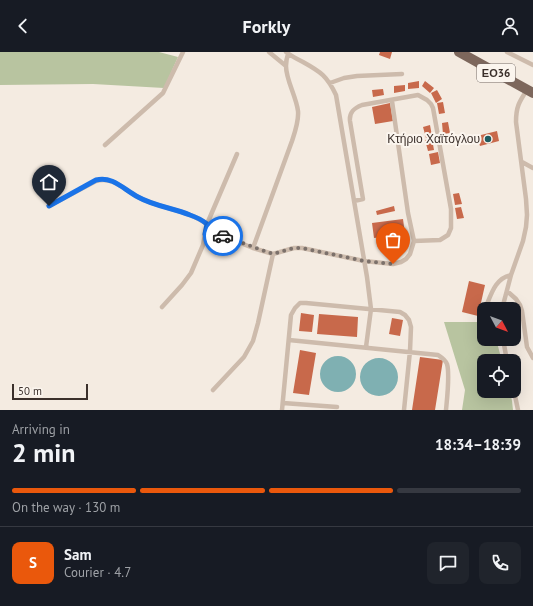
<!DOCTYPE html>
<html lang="en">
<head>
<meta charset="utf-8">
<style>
	:root { --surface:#171b24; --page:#20242c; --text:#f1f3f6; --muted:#9ea1a6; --line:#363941; --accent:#ea580c }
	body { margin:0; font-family:"PT Sans",sans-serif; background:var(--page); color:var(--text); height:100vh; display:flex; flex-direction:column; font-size:15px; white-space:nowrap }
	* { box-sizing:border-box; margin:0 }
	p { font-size:13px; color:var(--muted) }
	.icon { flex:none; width:22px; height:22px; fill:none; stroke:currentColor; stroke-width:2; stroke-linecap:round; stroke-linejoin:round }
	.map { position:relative; height:358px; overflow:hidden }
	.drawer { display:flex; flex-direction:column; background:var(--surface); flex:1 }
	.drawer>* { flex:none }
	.needle { width:26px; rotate:131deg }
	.controls { position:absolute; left:477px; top:250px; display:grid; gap:8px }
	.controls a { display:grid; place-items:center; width:44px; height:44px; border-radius:8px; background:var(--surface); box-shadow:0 4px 16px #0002; font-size:20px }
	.scale { position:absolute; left:12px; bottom:10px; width:76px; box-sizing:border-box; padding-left:4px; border:2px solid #3b302b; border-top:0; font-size:11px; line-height:14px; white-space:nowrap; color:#3b302b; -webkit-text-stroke:3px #fbf5ee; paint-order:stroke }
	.pin { position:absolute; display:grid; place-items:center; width:34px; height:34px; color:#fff; margin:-41px -17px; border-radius:50% 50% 50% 0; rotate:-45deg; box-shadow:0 0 4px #0007 }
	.pin .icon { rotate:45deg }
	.courier { position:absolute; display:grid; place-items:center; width:40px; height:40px; margin:-20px; border:3px solid #1a73e8; border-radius:50%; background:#fff; color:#222; box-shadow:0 1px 5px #0007 }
	.overview em { font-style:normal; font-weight:600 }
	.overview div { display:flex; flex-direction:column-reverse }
	.overview { display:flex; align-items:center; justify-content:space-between; height:68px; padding:0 12px }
	h1 { font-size:26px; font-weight:600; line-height:30px }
	.bar { display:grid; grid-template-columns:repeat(4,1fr); gap:6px 4px; align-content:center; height:48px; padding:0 12px }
	.bar i { height:5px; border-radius:3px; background:var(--line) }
	.bar .selected { background:var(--accent) }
	.bar p { grid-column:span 4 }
	.line { display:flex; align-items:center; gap:10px; padding:0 12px; border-top:1px solid var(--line) }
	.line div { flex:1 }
	.round { display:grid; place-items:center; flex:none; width:42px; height:42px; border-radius:8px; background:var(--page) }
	header { display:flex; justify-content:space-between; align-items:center; height:52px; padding:0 12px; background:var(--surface); font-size:18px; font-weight:600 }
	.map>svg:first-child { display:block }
	.green { fill:#b8c4a0 }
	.water { fill:#7fb0b2 }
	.building { fill:#c8694b }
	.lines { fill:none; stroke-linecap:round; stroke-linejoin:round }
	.service { stroke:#cdbbac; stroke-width:4.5 }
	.primary { stroke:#7d675c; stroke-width:10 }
	.done { stroke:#7c716b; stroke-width:4; stroke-dasharray:0 7.2 }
	.route { stroke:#1a73e8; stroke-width:5 }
	.poi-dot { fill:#1f5a5e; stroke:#fbf5ee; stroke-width:1.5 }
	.labels { text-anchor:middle; stroke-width:4; stroke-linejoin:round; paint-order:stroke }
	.shield { fill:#fbf5ee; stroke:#756b66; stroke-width:1 }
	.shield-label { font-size:11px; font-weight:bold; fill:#3b302b }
	.poi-label { font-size:12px; fill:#3b302b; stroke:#fbf5ee; text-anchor:end }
</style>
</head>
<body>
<header><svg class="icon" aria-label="back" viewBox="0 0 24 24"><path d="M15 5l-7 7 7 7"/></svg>Forkly<svg class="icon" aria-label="person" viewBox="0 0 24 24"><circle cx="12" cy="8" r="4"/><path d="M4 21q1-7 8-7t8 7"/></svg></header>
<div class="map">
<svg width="533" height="358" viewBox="0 0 533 358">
	<rect width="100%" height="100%" fill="#f4ebe1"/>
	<path class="green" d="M0,0h159l19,5 -14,31 -71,-4 -93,1z
		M444,270h40v17h12l6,22h-18v30h26l2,10 1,9h-51l3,-20z"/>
	<path class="water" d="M320 322a18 18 0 1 1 36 0a18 18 0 1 1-36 0Z
		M360 325a19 19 0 1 1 38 0a19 19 0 1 1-38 0Z"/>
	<path class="building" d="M380,0h12l-2,7 -11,-4z
		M419,29v7l-11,1v-6z
		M425,29l9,7 -4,5 -8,-7z
		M405,33v6l-11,2v-7z
		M383,37l1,6 -11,2 -1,-7z
		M437,38l5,9 -6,4 -5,-10z
		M443,50l2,11 -6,1 -2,-11z
		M390,51l3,18 -18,3 -3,-17z
		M448,70l2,11 -7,1 -1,-11z
		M430,73l2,11 -6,2 -3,-11z
		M497,79l2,10 -19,5 -3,-10z
		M432,87l2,11 -6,1 -3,-11z
		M438,100l2,11 -9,2 -2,-11z
		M459,141l3,11 -7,1 -2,-11z
		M394,154l1,5 -18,4 -1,-4z
		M461,155l3,11 -7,1 -2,-11z
		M403,167l2,15 -31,4 -2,-15z
		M469,229l16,4 -7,31 -16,-4z
		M301,261l13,2 -2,17 -13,-1z
		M319,262l39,3 -1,20 -40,-3z
		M392,266l11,2 -3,16 -11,-2z
		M300,298l16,3 -7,42 -16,-2z
		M420,305l23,3 -8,50h-23z"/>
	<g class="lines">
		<path class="service" d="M269,0l17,14
			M286,0c5,4 11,7 17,10 18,10 24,14 33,33l31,182 4,32 -5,38
			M507,0l26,13
			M330,31l14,-5 13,-2 45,-2
			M105,93l58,-52 20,-41
			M522,110l11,6
			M354,149l9,-2 -13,-78c-1,-9 4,-13 12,-16l56,-10 9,5 4,4 2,4 18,101v19l-3,7 -8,5 -26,1
			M49,154l47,-25c17,-5 27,8 42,16 16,9 35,11 52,18 6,2 11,5 17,9
			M205,182l13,1 8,2 27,11 39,-107c3,-9 7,-20 6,-30 -2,-15 -12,-31 -12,-45 0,-4 1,-9 2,-12
			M273,202l21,-6h8l62,13 29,3 8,-2 5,-3 4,-5 4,-13 -6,-28 -16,-112
			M507,239l9,8 4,6 2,6 5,36 6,11
			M162,255l20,-22 9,-12 12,-28 4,-21 30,-70
			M485,257c6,-14 10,-31 26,-34
			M502,257l9,-34 12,-34 3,-14 1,-12 -1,-16 -10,-77c0,-15 3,-20 11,-32
			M503,287l4,22
			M289,288l149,15c3,2 7,4 9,9 3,10 0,35 -1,46
			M213,338l31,-33 9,-16 5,-18 15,-69 -20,-6
			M514,339l4,19
			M283,351l54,4
			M282,358l9,-95 4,-7 5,-5h6l94,9 5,3 4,5 2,7 -1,24 -6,59"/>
		<path class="primary" d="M459,0l74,41"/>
	</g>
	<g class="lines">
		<path class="done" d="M223,184l50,18 21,-6h8l62,13 29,3"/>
		<path class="route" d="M49,154l47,-26c17,-4 27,9 42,17 16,9 35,11 52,18 6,2 12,5 17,9l-2,10 18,2"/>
	</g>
	<circle class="poi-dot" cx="488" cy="87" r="4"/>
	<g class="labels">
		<rect class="shield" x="477" y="12" width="38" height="18" rx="3"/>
		<g class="shield-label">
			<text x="496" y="25">ΕΟ36</text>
		</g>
		<g class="poi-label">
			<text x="480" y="91">Κτήριο Χαϊτόγλου</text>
		</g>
	</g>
</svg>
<div class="controls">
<a><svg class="needle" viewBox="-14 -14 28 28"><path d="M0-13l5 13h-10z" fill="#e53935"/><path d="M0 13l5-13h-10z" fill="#9ea1a6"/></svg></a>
<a><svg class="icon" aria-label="locate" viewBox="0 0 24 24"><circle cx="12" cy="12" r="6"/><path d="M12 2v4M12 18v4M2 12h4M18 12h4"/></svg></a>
</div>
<div class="scale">50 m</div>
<div class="pin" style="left:393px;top:212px;background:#ea580c"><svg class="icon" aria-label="bag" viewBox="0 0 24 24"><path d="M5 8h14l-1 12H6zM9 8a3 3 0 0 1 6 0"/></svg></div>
<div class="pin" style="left:49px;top:154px;background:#1f2937"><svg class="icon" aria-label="home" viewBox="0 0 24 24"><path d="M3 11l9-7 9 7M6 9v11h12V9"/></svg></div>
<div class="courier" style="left:223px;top:184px"><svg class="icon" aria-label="car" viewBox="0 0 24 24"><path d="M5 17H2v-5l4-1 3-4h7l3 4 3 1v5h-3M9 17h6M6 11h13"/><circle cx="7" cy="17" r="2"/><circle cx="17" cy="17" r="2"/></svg></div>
</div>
<section class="drawer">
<div class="overview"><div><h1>2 min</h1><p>Arriving in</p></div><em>18:34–18:39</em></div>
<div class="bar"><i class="selected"></i><i class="selected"></i><i class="selected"></i><i></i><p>On the way · 130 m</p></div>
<div class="line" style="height:72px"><b class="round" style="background:var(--accent);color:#fff">S</b><div><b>Sam</b><p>Courier · 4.7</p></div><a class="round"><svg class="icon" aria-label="chat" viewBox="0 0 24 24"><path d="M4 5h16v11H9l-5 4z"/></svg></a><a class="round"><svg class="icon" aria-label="phone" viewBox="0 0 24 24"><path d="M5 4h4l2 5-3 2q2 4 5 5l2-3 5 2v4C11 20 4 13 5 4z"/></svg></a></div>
</section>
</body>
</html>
